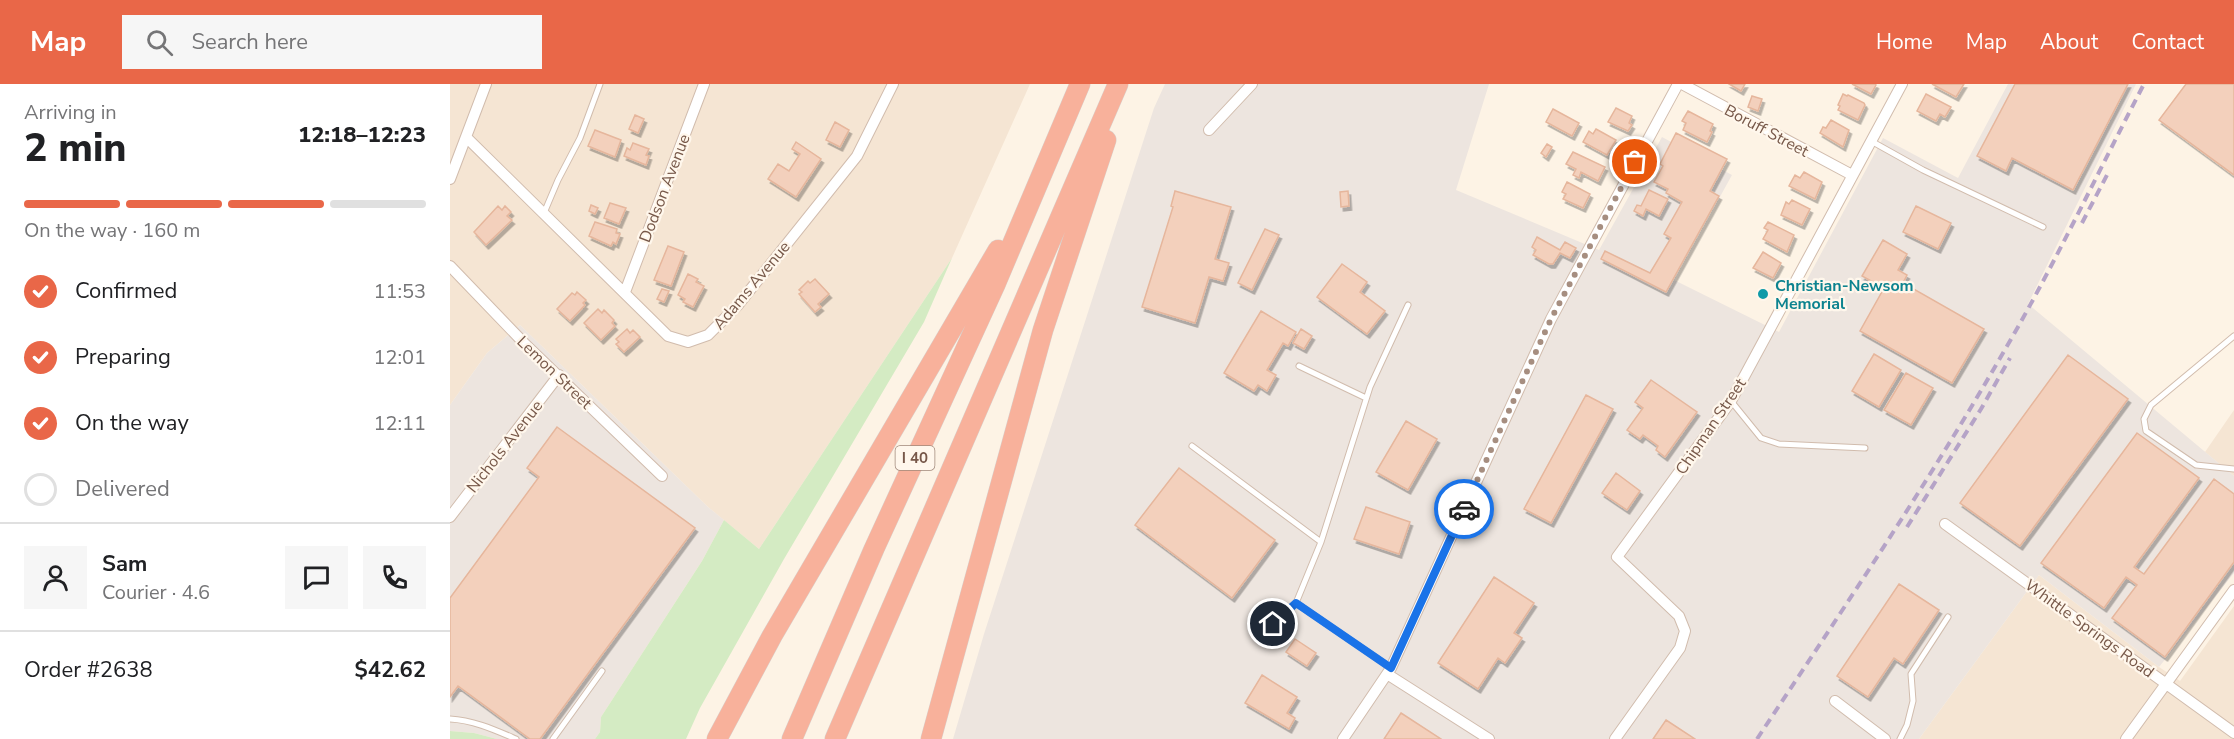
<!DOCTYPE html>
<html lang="en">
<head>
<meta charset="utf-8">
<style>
	:root { --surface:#fff; --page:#f6f6f6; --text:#202124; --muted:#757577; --line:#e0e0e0; --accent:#e96748 }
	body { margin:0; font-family:"Nunito Sans",sans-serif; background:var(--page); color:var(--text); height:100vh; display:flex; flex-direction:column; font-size:22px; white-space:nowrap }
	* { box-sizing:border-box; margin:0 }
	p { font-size:20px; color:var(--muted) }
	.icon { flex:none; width:33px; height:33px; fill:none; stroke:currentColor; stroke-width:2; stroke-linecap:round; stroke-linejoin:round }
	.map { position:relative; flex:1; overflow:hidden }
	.sheet { display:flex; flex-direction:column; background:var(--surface); width:450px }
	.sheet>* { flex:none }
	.pin { position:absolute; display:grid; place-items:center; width:51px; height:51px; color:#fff; margin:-26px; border:3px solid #fff; border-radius:50%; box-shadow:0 2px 6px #0007 }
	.courier { position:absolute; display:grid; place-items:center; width:60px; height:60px; margin:-30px; border:4px solid #1a73e8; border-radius:50%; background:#fff; color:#222; box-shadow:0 2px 8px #0007 }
	.summary em { font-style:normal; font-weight:800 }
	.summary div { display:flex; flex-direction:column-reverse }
	.summary { display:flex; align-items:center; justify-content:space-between; height:102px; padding:0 24px }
	h1 { font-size:39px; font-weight:800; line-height:45px }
	.bar { display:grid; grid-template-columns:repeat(4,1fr); gap:9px 6px; align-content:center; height:72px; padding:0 24px }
	.bar i { height:8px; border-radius:4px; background:var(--line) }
	.bar .selected { background:var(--accent) }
	.bar p { grid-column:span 4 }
	.line { display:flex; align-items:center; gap:15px; padding:0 24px; border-top:2px solid var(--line) }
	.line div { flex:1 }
	.round { display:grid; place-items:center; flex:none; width:63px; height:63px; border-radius:0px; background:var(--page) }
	ol { padding:0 24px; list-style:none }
	li { display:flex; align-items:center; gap:18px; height:66px }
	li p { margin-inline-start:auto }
	li .icon { padding:6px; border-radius:50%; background:var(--accent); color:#fff; stroke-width:4 }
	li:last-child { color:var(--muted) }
	li i { width:33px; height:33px; border:3px solid var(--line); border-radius:50% }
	header { display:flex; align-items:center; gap:36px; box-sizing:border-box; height:84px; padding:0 30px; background:var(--accent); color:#fff }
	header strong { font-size:28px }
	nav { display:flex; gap:33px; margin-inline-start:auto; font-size:21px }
	.search { width:420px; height:54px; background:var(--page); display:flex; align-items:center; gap:15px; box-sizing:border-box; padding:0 21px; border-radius:0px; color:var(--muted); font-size:22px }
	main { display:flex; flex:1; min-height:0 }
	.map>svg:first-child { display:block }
	.residential { fill:#f5e5d3 }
	.industrial { fill:#ede5df }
	.green { fill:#d4ebc3 }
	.building { fill:#f3d0bc; stroke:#e6b69c; stroke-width:1.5; filter:url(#shadow) }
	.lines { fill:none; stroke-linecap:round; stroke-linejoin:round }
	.service-casing { stroke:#d1bcad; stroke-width:7 }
	.minor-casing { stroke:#d1bcad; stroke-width:12 }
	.motorway-casing { stroke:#d9d0cc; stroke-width:21 }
	.service { stroke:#fff; stroke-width:5 }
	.minor { stroke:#fff; stroke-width:10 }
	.motorway { stroke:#f8b19b; stroke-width:20 }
	.rail { stroke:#b5a3c7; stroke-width:4; stroke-dasharray:9 6; stroke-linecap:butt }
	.done { stroke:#a68e80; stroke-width:6; stroke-dasharray:0 10.8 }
	.route { stroke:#1a73e8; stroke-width:8 }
	.culture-dot { fill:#0f9aa8; stroke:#fff7ec; stroke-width:2 }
	.labels { text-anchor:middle; stroke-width:4.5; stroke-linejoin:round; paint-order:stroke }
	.shield { fill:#fff7ec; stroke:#a0887a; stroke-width:1.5 }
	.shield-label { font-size:15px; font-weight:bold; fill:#775849 }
	.street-label { font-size:16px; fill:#775849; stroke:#fff7ec }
	.culture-label { font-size:16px; font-weight:bold; fill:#0d838f; stroke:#fff7ec; text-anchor:start }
</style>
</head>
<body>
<header>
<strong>Map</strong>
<div class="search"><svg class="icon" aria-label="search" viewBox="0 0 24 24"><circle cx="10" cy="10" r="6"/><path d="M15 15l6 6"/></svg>Search here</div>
<nav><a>Home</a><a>Map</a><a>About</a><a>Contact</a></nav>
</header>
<main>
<section class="sheet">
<div class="summary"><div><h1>2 min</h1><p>Arriving in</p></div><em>12:18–12:23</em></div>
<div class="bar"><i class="selected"></i><i class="selected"></i><i class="selected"></i><i></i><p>On the way · 160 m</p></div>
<ol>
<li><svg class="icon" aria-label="check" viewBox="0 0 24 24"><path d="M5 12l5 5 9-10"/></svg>Confirmed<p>11:53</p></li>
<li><svg class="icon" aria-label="check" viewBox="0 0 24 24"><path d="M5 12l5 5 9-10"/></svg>Preparing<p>12:01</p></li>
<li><svg class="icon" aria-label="check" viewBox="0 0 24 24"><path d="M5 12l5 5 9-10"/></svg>On the way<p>12:11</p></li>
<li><i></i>Delivered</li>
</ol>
<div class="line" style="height:108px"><a class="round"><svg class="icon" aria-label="person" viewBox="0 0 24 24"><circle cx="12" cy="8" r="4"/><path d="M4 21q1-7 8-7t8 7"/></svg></a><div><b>Sam</b><p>Courier · 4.6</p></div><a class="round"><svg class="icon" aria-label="chat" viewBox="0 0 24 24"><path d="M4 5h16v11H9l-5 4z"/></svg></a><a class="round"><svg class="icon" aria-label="phone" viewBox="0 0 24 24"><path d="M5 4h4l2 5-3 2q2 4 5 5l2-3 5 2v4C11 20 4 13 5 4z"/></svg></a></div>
<div class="line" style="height:78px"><div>Order #2638</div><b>$42.62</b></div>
</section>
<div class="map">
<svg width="1784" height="655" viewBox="0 0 1784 655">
	<defs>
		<filter id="shadow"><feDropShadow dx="2.5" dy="4" stdDeviation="0" flood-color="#0004"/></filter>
	</defs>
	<rect width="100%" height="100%" fill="#fdf3e5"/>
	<path class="residential" d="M0,0h580l-78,174 -193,291 -51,-42 -188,-182 -33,28 -37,52z
		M1784,326v66l-29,-24z
		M1589,491l120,92 21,14 54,-75v133h-315z"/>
	<path class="industrial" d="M715,0h324l-33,106 143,60 63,-113 70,38 -58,105 105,52 104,-194 75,40 50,-94h128l-108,220 206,172v97l-75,94 -120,-92 -120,164h-966l31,-105 170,-526z
		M70,241l188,182 16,13 -22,41 -101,156 -1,15 -5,7h-98l-23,-6 -24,-2v-326l37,-52z"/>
	<path class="green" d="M502,174l-28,64 -140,237 -84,149 -14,31h-91l5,-7 1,-15 101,-156 22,-41 35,29z
		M0,647l24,2 23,6h-47z"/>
	<path class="building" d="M1279,0h16l-4,7z
		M1402,0h23l1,1 -5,9z
		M1482,0h32l-8,13z
		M1565,0h113l-55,106 -61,-32 -6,13 -29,-15z
		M1736,0h48v91l-75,-55z
		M1393,10l4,2 1,-1 16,8 1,2 -7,15 -20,-10 2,-4 -2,-1z
		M1476,10l25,13 -6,10 -5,-3 -4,7 -19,-10z
		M1302,12l10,3 -4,12 -10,-4z
		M1166,24l16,8 -3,7 3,2 -4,6 -20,-9z
		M1103,25l26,14 -7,13 -26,-14z
		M1238,27l25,13 -3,7 2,1 -5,10 -24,-12 3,-7 -4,-2z
		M185,31l9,4 -6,14 -9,-4z
		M1381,36l18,10 -6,17 -23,-14 3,-6 3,1z
		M385,38l14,8 -9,17 -14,-7z
		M1146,45l20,11 -9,15 -24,-13 6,-11 4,3z
		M145,46l26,10 -6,17 -27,-11z
		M1226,49l51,26 -17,32 9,5 -53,96 -65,-33 4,-8 45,22 21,-35 -7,-4 18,-32 -16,-9 2,-4 -14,-7 9,-16 -3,-2z
		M346,58l25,17 -25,38 -28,-18 10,-15 11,7 11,-17 -8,-5z
		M183,59l16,6 -3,6 3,1 -3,9 -22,-9 3,-8 3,2z
		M1097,60l5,3 -6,10 -5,-4z
		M1123,68l32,15 -7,14 -17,-9 -2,6 -6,-3 3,-6 -10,-5z
		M1354,88l18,10 -7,17 -26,-13 6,-11 5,3z
		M1117,98l23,12 -7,14 -20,-9 3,-5 -4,-2z
		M1199,106l19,9 -9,17 -13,-7 -3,7 -9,-5 3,-6 4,1z
		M725,107l56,16 -16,52 14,4 -6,18 -14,-4 -14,46 -53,-16 31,-100 -2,-1z
		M898,107l1,15 -8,1 -1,-15z
		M1342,116l18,9 -8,16 -21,-10 5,-13 3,2z
		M160,119l16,5 -7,16 -15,-6z
		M141,121l7,3 -3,6 -6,-3z
		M48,122l4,4 3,-4 6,6 -4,4 5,4 -26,25 -12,-13z
		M1466,122l35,17 -13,26 -35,-17z
		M145,138l22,7 -1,4 4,1 -4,10 -3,-2 -2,4 -22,-10z
		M1318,138l26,13 -7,17 -24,-13 5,-9 -4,-2z
		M815,145l14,6 -27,55 -14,-7z
		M1087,153l23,13 5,-8 11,6 -6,10 -10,-5 -7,11h-4l-16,-9 3,-5 -4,-3z
		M1433,156l24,14 -9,16 9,5 -4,8 81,46 -32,54 -92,-52 24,-43 -22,-12z
		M218,162l16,6 -13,34 -17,-6z
		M1313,168l18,11 -8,15 -20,-10z
		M892,180l25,18 -7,10 25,19 -18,23 -50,-37z
		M238,190l10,5 -2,3 8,4 -11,21 -10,-5 2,-3 -7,-4z
		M365,195l14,15 -11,10 3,3 -6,5 -16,-18 3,-2 -3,-2 9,-9 2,2z
		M212,205l7,2 -5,11 -7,-3z
		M127,208l9,8 -3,3 2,2 -15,16 -13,-12 15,-16 3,2z
		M148,225l4,4 2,-3 10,10 -2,3 3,3 -14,14 -17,-17z
		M811,227l35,21 -8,14 -5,-3 -16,27 9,5 -9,16 -9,-6 -4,6 -30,-18z
		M177,245l3,4 3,-3 7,7 -16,15 -8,-8 3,-2 -3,-3z
		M851,245l11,7 -8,13 -11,-6z
		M1424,270l27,16 -22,37 -27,-16z
		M1618,271l60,44 -108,147 -60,-43z
		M1456,289l27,15 -22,37 -27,-15z
		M1201,296l46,32 -32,45 -9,-7 2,-4 -15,-11 -3,4 -13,-9 16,-22 -8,-6z
		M1136,311l27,14 -62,114 -27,-14z
		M956,337l31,18 -29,51 -32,-18z
		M107,343l138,101 -155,211h-10l-72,-53 -8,11v-99l89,-121 -12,-9z
		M1687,349l62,45 -65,89 10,7 70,-95 20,15v68l-69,95 -53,-39 25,-33 -11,-8 -22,31 -63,-45z
		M729,384l96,72 -43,58 -97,-73z
		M1166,389l24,18 -13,19 -25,-17z
		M916,423l44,15 -11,32 -45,-15z
		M1044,493l40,26 -20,30 8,5 -17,25 -7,-5 -20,31 -40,-26z
		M1449,500l40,26 -36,54 -9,-6 -26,39 -31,-21z
		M845,555l21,14 -9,13 -21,-14z
		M812,591l35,22 -10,16 8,5 -6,11 -44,-26z
		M951,629l40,26h-57z
		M1216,636l29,19h-42z"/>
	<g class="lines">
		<g class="service-casing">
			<path id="service" d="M1421,57l52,29 120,57
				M94,129l14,-33 22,-42 20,-54
				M1784,252l-83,69 -7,14 2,12 50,34 38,4
				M849,282l67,32
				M1281,317l30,37 18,6 86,4
				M742,362l129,96
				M846,519l95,65
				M823,540l23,-21 25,-61 49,-155 38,-82
				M0,635c23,1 45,11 66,20
				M103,655l49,-68
				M1450,655l7,-14 6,-24 -2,-27 37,-57"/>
		</g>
		<g class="minor-casing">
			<path id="minor" d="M1232,0l170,91
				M759,46l43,-46
				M16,53l202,199 20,6 20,-7 30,-30 119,-149 36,-72
				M0,95l36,-95
				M0,182l74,77 138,133
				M175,208l79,-208
				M0,433l109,-142
				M1495,440l289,209
				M937,590l102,65
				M1385,617l50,38
				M893,655l48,-71 160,-349 127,-235
				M1165,655l65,-91 5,-17 -6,-15 -62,-59 114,-156 171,-317
				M1676,655l108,-149"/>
		</g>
		<g class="motorway-casing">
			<path id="motorway" d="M267,655l55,-103 226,-386
				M342,655l82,-190 121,-264 85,-201
				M385,655l283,-655
				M481,655l112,-409 63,-190"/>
		</g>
		<use href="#service" class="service"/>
		<use href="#minor" class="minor"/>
		<use href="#motorway" class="motorway"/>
		<path class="rail" d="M1632,139l25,-48
			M1457,443l74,-118 29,-51
			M1307,655c84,-127 170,-254 246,-386 51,-87 94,-179 141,-269"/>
	</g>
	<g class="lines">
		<path class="done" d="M1014,425l87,-190 84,-157"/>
		<path class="route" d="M823,540l23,-21 95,65 73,-159"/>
	</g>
	<circle class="culture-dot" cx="1313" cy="210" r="6"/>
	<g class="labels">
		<rect class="shield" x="445.5" y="362" width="39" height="24" rx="4.5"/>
		<g class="shield-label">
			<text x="465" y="379">I 40</text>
		</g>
		<g class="street-label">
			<text transform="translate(1317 46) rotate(28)" y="6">Boruff Street</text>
			<text transform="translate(214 104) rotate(-69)" y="6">Dodson Avenue</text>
			<text transform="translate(301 201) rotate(-50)" y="6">Adams Avenue</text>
			<text transform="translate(105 288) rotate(44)" y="6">Lemon Street</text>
			<text transform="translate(1260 342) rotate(-56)" y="6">Chipman Street</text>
			<text transform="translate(54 362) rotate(-52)" y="6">Nichols Avenue</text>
			<text transform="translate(1640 544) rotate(36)" y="6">Whittle Springs Road</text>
		</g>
		<g class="culture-label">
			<text x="1325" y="207">Christian-Newsom<tspan x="1325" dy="18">Memorial</tspan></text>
		</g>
	</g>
</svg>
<div class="pin" style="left:1185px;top:78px;background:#ea580c"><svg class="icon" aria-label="bag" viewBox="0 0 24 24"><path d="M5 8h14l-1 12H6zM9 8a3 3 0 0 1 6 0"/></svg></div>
<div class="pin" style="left:823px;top:540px;background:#1f2937"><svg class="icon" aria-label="home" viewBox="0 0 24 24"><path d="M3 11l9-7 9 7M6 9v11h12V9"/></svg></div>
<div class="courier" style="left:1014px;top:425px"><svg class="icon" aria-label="car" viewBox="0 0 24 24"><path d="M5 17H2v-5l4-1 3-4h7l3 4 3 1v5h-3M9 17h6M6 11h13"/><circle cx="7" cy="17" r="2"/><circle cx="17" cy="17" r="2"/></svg></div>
</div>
</main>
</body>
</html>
